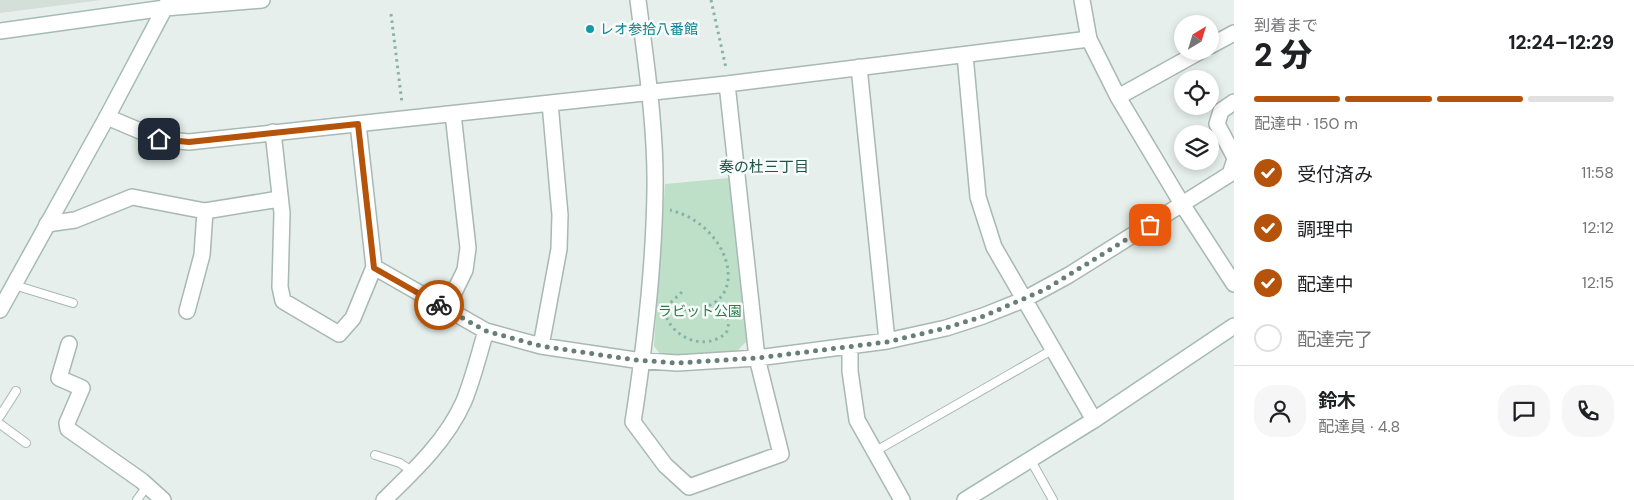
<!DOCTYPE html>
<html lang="ja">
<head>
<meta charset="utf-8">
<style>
	:root { --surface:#fff; --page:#f6f6f6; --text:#202124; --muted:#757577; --line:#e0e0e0; --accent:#b45309 }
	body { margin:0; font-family:"DM Sans","Noto Sans JP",sans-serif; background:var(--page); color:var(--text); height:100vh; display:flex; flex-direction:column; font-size:19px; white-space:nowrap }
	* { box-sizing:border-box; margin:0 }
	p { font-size:16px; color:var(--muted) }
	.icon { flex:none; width:28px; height:28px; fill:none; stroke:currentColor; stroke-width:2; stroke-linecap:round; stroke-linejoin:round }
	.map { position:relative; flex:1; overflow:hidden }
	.drawer { display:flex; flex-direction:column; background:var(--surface); width:400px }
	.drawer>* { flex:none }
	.needle { width:32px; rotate:38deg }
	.tools { position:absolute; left:1174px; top:15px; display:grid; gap:10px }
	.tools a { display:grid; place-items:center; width:45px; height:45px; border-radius:50%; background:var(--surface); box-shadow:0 2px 8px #0003; font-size:25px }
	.pin { position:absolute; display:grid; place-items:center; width:42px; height:42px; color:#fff; margin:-21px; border-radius:10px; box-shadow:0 2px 8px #0006 }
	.courier { position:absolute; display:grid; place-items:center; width:50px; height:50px; margin:-25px; border:4px solid #b45309; border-radius:50%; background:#fff; color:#222; box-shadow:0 1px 6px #0007 }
	.summary em { font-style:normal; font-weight:800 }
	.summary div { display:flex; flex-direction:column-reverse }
	.summary { display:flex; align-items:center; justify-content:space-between; height:85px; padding:0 20px }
	h1 { font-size:32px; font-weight:800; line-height:38px }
	.bar { display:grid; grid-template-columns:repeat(4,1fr); gap:8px 5px; align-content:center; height:60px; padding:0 20px }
	.bar i { height:6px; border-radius:4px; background:var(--line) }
	.bar .on { background:var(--accent) }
	.bar p { grid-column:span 4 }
	.line { display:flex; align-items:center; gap:12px; padding:0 20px; border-top:1px solid var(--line) }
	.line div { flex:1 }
	.round { display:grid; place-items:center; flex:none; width:52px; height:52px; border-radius:20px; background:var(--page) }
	ol { padding:0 20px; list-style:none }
	li { display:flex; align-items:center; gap:15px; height:55px }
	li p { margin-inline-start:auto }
	li .icon { padding:5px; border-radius:50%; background:var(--accent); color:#fff; stroke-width:4 }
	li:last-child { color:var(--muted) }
	li i { width:28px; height:28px; border:2px solid var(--line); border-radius:50% }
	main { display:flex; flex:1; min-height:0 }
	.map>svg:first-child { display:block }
	.built { fill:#d4dfda }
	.green { fill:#bfe0c8 }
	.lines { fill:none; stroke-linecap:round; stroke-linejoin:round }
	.lane-casing { stroke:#a8b8b2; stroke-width:10 }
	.street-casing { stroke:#a8b8b2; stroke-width:18 }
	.secondary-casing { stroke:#a4bbb3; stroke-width:18 }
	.path { stroke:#86b3a5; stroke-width:3; stroke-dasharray:2.5 4; stroke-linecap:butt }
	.lane { stroke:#fff; stroke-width:8 }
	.street { stroke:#fff; stroke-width:15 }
	.secondary { stroke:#fff; stroke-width:15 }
	.done { stroke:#687f78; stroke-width:5; stroke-dasharray:0 9 }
	.route { stroke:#b45309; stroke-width:6 }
	.culture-dot { fill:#0f9aa8; stroke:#f7fbf9; stroke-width:2 }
	.labels { text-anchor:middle; stroke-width:5; stroke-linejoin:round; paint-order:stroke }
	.culture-label { font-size:14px; fill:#0d838f; stroke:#f7fbf9; text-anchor:start }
	.park-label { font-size:14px; fill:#2d7a4b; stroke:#f7fbf9 }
	.neighbourhood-label { font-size:15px; fill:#1f5548; stroke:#f7fbf9 }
</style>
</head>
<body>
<main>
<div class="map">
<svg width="1234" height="500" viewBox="0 0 1234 500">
	<rect width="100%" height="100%" fill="#e6efeb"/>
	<path class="built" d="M0,0h102l-102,13z"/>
	<path class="green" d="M729,178l18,163 -12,12 -72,5 -9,-12 11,-162z"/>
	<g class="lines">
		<g class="lane-casing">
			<path id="lane" d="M14,285l59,18
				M0,416l16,-25
				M0,424l26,19
				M874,452l178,-102
				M375,455l25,8 13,9
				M1030,459l23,41
				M137,500l10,-14"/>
		</g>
		<g class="street-casing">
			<path id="street" d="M638,0c8,63 18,127 17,190 -1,78 -10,155 -22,232l32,43 24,22 92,-33 -24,-96 -30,-274
				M1082,0l7,39 29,58 64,107 52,80
				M1210,46l24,-13
				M965,55l13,142 16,50 100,173
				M859,67l28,274
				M1118,97l83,-46
				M1234,102l-13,9 -4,13 17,32
				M107,117l52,22 30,3 538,-58 362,-45
				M273,132l9,81 -2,74 3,14 56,33 14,-16 21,-51 -16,-143
				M47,224l28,-4 57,-23 73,14 74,-12
				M374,267l112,64 55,15 94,14 42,3 80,-5 130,-17 59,-13 37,-12 40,-16 46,-25 161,-101 4,-12
				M446,309l19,-39 3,-22 -15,-134
				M187,311l15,-56 3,-44
				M69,344l-10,34 23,10 -15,35 1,6 74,52 21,19
				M541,346l18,-97 1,-34 -10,-112
				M850,347v24l7,49 45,80
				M384,500c30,-29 63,-60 80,-99 9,-22 15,-47 22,-70"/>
		</g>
		<g class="secondary-casing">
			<path id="secondary" d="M0,31l165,-23 97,-8
				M0,310l107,-193 62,-117
				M965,500l129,-80 140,-94"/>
		</g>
		<path class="path" d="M711,0l15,68
			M391,14l11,89
			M682,292l-14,13 -3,8c7,25 40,39 61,20 6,-12 0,-24 -10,-31
			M664,307c95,20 74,-81 6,-97"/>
		<use href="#lane" class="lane"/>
		<use href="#street" class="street"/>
		<use href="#secondary" class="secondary"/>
	</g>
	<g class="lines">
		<path class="done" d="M439,305l47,26 55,15 94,14 42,3 80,-5 130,-16 59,-14 38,-12 62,-27 104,-64"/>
		<path class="route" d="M159,139l30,3 169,-18 16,144 65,37"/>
	</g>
	<circle class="culture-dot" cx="590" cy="29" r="5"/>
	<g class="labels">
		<g class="culture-label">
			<text x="600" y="34">レオ参拾八番館</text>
		</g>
		<g class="park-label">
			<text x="700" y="316">ラビット公園</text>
		</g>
		<g class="neighbourhood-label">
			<text x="764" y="172">奏の杜三丁目</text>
		</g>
	</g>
</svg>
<div class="tools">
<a><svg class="needle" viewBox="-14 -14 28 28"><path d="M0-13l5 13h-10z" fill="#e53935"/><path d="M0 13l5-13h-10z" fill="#757577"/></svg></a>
<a><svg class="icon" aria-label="locate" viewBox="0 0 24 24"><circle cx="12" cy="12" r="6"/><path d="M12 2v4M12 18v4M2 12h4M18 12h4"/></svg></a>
<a><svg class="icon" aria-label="layers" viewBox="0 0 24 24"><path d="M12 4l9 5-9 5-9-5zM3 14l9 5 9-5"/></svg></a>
</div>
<div class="pin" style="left:1150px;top:225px;background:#ea580c"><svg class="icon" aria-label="bag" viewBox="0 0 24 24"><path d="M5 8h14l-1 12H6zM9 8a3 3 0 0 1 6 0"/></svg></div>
<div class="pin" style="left:159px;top:139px;background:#1f2937"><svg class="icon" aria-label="home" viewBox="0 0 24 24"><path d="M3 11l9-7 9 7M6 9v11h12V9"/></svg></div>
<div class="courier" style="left:439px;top:305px"><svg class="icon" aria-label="bike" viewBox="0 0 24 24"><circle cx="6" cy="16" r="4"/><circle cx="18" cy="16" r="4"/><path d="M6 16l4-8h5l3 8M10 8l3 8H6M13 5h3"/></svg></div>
</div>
<section class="drawer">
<div class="summary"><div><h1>2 分</h1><p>到着まで</p></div><em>12:24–12:29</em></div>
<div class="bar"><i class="on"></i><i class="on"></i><i class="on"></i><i></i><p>配達中 · 150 m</p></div>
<ol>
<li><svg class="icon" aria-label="check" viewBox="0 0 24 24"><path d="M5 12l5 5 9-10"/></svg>受付済み<p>11:58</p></li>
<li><svg class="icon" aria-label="check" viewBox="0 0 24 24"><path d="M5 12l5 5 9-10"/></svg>調理中<p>12:12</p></li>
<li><svg class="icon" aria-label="check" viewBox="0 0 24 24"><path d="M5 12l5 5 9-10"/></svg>配達中<p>12:15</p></li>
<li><i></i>配達完了</li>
</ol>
<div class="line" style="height:90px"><a class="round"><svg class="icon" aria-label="person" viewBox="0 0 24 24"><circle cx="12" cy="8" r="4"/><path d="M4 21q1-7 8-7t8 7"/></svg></a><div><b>鈴木</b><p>配達員 · 4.8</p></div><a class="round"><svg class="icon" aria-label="chat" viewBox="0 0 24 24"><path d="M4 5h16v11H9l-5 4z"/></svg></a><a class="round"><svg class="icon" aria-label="phone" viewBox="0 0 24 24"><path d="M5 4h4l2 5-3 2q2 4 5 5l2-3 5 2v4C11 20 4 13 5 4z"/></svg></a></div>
</section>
</main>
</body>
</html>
